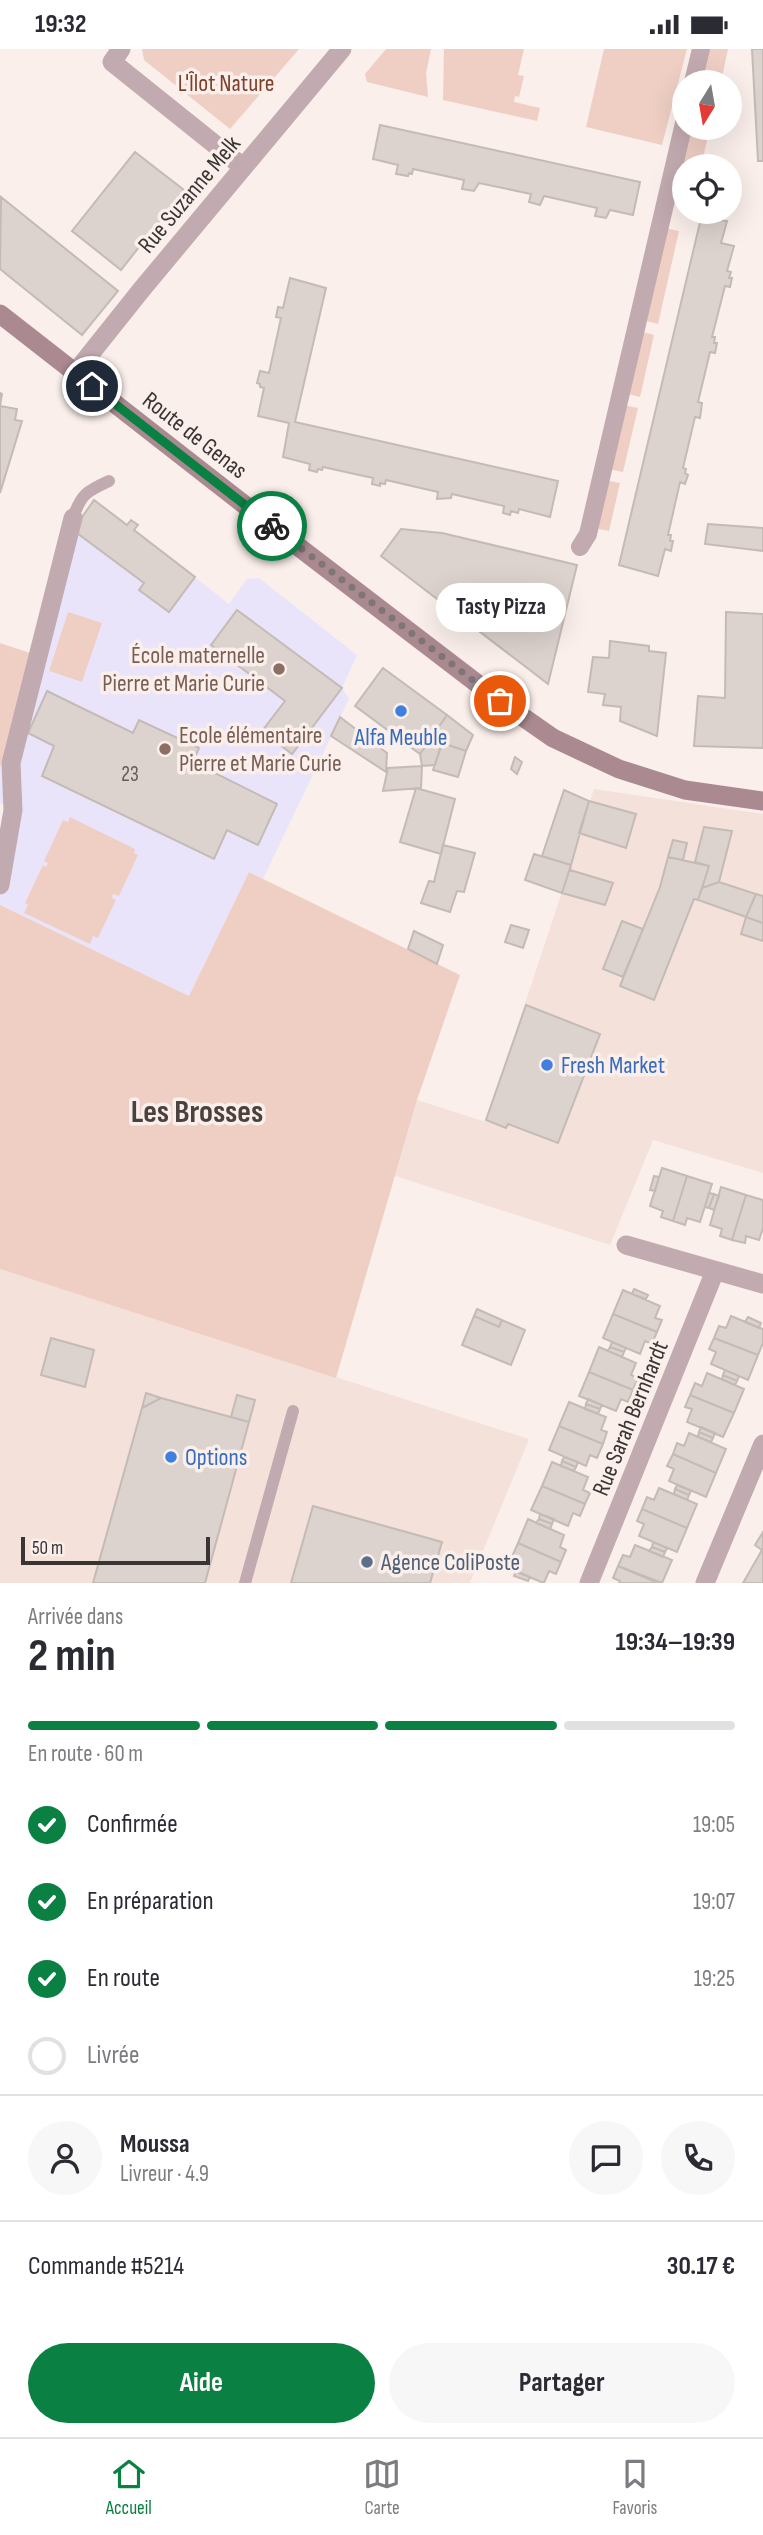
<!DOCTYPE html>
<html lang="fr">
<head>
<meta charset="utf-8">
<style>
	:root { --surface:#fff; --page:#f7f7f7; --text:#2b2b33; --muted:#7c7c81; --line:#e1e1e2; --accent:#0b8043 }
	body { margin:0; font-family:"Sofia Sans Condensed",sans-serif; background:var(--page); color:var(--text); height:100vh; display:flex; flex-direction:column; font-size:26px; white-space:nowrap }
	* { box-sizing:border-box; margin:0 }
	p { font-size:23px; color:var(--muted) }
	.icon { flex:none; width:38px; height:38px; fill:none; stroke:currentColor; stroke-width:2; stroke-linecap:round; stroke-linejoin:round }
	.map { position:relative; height:1534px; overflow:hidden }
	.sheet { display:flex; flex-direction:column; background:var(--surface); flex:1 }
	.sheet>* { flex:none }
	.needle { width:46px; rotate:191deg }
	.buttons { position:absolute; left:672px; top:21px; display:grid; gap:14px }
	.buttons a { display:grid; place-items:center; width:70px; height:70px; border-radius:50%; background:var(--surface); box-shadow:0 7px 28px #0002; font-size:35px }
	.scale { position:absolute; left:21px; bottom:18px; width:189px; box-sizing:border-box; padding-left:7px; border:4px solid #3a3534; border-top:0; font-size:19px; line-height:24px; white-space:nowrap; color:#3a3534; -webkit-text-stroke:5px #faefeb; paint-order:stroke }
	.pin { position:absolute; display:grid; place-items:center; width:60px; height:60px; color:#fff; margin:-30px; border:4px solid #fff; border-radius:50%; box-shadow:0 2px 7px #0007 }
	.courier { position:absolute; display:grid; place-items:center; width:70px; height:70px; margin:-35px; border:5px solid #0b8043; border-radius:50%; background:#fff; color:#222; box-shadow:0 2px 9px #0007 }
	.bubble { position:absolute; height:49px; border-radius:24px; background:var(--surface); box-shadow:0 7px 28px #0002; font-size:23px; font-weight:700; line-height:49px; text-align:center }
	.headline em { font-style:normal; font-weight:700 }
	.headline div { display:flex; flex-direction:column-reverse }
	.headline { display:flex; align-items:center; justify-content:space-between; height:119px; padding:0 28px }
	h1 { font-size:46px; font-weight:700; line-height:52px }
	.bar { display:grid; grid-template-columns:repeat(4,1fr); gap:10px 7px; align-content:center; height:84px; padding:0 28px }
	.bar i { height:9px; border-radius:5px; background:var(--line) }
	.bar .selected { background:var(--accent) }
	.bar p { grid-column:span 4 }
	.line { display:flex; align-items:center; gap:18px; padding:0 28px; border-top:2px solid var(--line) }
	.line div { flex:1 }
	.round { display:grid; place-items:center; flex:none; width:74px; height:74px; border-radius:37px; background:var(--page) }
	ol { padding:0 28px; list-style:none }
	li { display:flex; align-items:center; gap:21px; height:77px }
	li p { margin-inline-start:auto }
	li .icon { padding:7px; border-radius:50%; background:var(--accent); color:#fff; stroke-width:4 }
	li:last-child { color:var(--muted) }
	li i { width:38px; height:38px; border:4px solid var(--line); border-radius:50% }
	.primary-button { display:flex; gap:14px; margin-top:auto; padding:14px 28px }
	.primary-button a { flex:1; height:80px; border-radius:42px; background:var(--accent); color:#fff; font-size:28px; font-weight:700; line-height:80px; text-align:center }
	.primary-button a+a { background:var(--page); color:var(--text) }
	.status { display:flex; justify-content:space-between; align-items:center; height:49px; padding:0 35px; background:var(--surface); direction:ltr }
	.status svg { height:19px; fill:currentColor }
	.dock { display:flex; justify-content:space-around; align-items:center; height:98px; border-top:2px solid var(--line); background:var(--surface); font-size:19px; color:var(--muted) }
	.dock a { display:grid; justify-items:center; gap:4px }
	.dock .selected { color:var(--accent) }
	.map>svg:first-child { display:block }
	.built { fill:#f4e1da }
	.education { fill:#eae4fa }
	.green { fill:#efcfc4 }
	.building { fill:#dcd2ce; stroke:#c4bab6; stroke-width:2 }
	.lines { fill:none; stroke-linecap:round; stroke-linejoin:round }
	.service { stroke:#c2abb0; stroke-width:12 }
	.pedestrian { stroke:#c2abb0; stroke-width:18 }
	.minor { stroke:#c2abb0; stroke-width:19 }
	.secondary { stroke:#aa8991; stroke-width:19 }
	.done { stroke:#7d7674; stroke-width:7; stroke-dasharray:0 12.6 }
	.route { stroke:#0b8043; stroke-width:9 }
	.education-dot { fill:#8d6e63; stroke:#faefeb; stroke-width:2.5 }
	.shop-dot { fill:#3f7fe0; stroke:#faefeb; stroke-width:2.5 }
	.service-dot { fill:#5c6f8a; stroke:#faefeb; stroke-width:2.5 }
	.labels { text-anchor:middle; stroke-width:7; stroke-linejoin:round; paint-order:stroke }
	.number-label { font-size:21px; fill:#625c5a }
	.park-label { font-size:24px; fill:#7c3f28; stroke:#faefeb }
	.street-label { font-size:24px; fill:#3a3534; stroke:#faefeb }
	.education-label { font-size:24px; fill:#785e54; stroke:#faefeb; text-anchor:end }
	.shop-label { font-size:24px; fill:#366cbe; stroke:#faefeb; text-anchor:start }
	.service-label { font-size:24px; fill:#4e5e75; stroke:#faefeb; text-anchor:start }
	.district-label { font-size:32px; font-weight:bold; fill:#4b423f; stroke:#faefeb }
</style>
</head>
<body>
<div class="status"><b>19:32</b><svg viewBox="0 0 49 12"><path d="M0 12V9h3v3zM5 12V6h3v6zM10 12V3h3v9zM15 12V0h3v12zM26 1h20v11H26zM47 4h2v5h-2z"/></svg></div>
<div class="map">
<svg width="763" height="1534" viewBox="0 0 763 1534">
	<rect width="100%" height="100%" fill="#faefeb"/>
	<path class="built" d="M594,740l169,25v359l-110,-33 -43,105 -215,-69 22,-76 69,22 95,-288 -2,-1z
		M0,1220l529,170 -59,144h-470z"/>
	<path class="education" d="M94,451l33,25 4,-5 7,5 -3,5 94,74 18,-25 12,-1 98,77 -15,33 7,11 -86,180 -14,-7 -60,124 -189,-91v-75l7,-24 -7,-3v-35l67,-252 13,3z"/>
	<path class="green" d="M142,0h157l-69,80 -86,-69z
		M386,0h45l-5,24 2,24 -61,-15 -2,-8z
		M444,0h80l-6,26 6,1 -5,21 -4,-1 -1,6 26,6 -3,13 -94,-21z
		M604,0h83l-25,96 -76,-18z
		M708,0h20l-7,33h-20z
		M690,79h20l-9,38h-17v9l-5,-1z
		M664,179l15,3 -21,93 -15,-4z
		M639,282l15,4 -14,62 -15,-4z
		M623,356l15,3 -15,64 -15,-3z
		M605,431l15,3 -11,48 -15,-3z
		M68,563l34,11 -20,59 -33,-11z
		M0,594l30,10 -30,115z
		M70,768l65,32 -1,4 4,2 -19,41 -6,-2 -1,4 4,2 -18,38 -5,-2 -3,8 -66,-31 4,-8 -3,-2 18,-38 3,2 2,-4 -4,-2 19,-41 5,2z
		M249,823l211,103 -43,125 -81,278 -336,-109v-364l189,91z"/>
	<path class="building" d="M752,0h11v112h-5z
		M380,76l260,57 -7,33 -23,-5 -4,8 -11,-2 2,-8 -53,-12 -4,9 -11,-3 2,-8 -52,-11 -5,8 -12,-2 2,-9 -51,-11 -1,5 -3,-1 -1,3 -12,-2 2,-9 -25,-6z
		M135,103l49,38 -63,80 -49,-39z
		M1,148l117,94 -36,44 -82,-66z
		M701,169l26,3 -6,22 13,3 -7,25 4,1 -2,6h3l-2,9 -5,-1 -13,51h3l-1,6h3l-2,10 -5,-1 -12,50 4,1 -2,15 -5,-1 -12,51 3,1 -1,4 3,2 -3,9 -5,-2 -12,53h3l-1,6h3l-2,10 -6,-2 -7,27 -39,-11z
		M290,229l36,10 -31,134 263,59 -8,36 -31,-8 -1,4 -7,-2 -1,4 -7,-2 1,-7 -52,-12 -1,4 -14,1 1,-7 -52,-12 -1,4 -5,-1v3l-8,-2 1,-6 -50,-11 -1,3 -4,-1 -1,3 -8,-2 1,-6 -27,-7 6,-34 -31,-7 6,-28 -4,-1v-3l-3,-1 3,-12 9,2 12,-55 -5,-1 2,-10 5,1z
		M0,344l2,1 -2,12 17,3 -2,11 7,1 -22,72z
		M94,451l33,25 4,-5 7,5 -4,5 61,47 -26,35 -30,-22 5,-7 -67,-50 3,-13z
		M708,475l55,4v23l-58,-7z
		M401,480l41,4 135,32 -29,119 -167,-128z
		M237,561l105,78 -50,66 -30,-23 23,-30 -74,-56z
		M726,563l37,2v134l-69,-2 4,-50 27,2z
		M610,592l39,5v5l17,2 -9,83 -37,-15 1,-14 -18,-2 2,-11 -17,-2 5,-35 16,1z
		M383,619l64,47 -27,39 -65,-48z
		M47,642l86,42 6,-13 60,28 -6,14 84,42 -19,41 -31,-15 -13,29 -172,-83 12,-30 -26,-13z
		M447,666l26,20 -7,16 -24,-8 -7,22 -13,1 -2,-12z
		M340,668l47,36 -1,19 -55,-36z
		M442,694l24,8 -8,26 -25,-7z
		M515,708l7,5 -5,12 -6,-5z
		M422,717l-1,22 -38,3 5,-23z
		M416,739l39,11 -14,55 -41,-12z
		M564,741l25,11 -18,64 -29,-9z
		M589,752l47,13 -10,34 -47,-15z
		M704,778l28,4 -13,51 -17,6 7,-22 -14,-4z
		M673,791l14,3 -4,17 -15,-3z
		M443,796l32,8 -11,39 -7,-1 -7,21 -29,-9 8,-22 5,1z
		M534,805l37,11 -9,28 -37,-13z
		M668,808l41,9 -11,34 -4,-1 -40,101 -34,-14 40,-99z
		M571,816l-1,5 43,13 -8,22 -43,-12z
		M719,833l37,12 -10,23 -48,-17 4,-12z
		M756,845l7,2v27l-17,-6z
		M746,868l17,6v18l-22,-7z
		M622,872l21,8 -20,48 -20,-8z
		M511,876l18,5 -6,18 -18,-6z
		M414,882l29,14 -6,19 -29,-15z
		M526,956l74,29 -42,109 -50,-19 -2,4 -20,-8z
		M662,1119l25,8 -14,45 -12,-4 2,-6 -13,-5z
		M654,1127l5,1 -4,14 -5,-1z
		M687,1127l25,8 -12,38 -13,-4 -2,7 -12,-4z
		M721,1138l25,8 -14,45 -12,-4 2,-7 -12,-4z
		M709,1144l5,1 -5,14 -4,-1z
		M714,1145l5,2 -5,14 -5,-2z
		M746,1146l17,5v28l-4,12 -13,-4 -1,7 -13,-3z
		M634,1240l14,6 -2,4 -14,-5z
		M623,1241l37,16 -5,12 7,2 -5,12 -44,-18z
		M477,1260l25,11 -3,7 -25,-11z
		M613,1265l44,18 -5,12 -7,-3 -5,13 -37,-16z
		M474,1267l25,11 3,-7 23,10 -14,35 -49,-20z
		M731,1267l32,13v14l-5,12 -44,-17 5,-12 7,2z
		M748,1268l13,6 -2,5 -14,-6z
		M51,1289l43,12 -9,37 -44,-12z
		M714,1289l44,17 -10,25 -37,-16 5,-12 -7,-3z
		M612,1293l14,6 -2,4 -14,-5z
		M599,1298l37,16 -5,12 7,3 -5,12 -44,-18z
		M610,1298l14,5 -2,5 -14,-6z
		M725,1321l14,6 -2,5 -14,-6z
		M589,1323l44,18 -5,12 -7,-3 -5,12 -37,-15z
		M707,1324l37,16 -10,24 -44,-18 5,-12 7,3z
		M723,1326l14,6 -2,4 -13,-6z
		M146,1344l15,5 -19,10z
		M237,1346l18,5 -6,22 -18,-5z
		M690,1346l44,18 -11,24 -36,-15 5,-13 -7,-2z
		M161,1349l88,24 -44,161h-112l49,-175z
		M588,1350l14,6 -2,4 -14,-5z
		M569,1353l37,15 -5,13 6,2 -4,12 -44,-18z
		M586,1355l14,5 -2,5 -13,-5z
		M559,1377l44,18 -6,14 -7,-3 -4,11 -37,-16z
		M701,1378l14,6 -2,5 -14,-6z
		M699,1383l14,6 -2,4 -13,-5z
		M689,1384l37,16 -10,24 -43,-19 4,-11 7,3z
		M673,1405l43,19 -10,24 -37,-16 5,-12 -7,-3z
		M564,1408l14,5 -2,5 -14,-6z
		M562,1412l14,6 -2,4 -13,-5z
		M552,1413l36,15 -5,13 7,3 -5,11 -43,-18z
		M677,1436l14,6 -2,4 -14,-6z
		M542,1437l43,18 -5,12 -7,-3 -5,13 -37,-16z
		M659,1439l38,16 -10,24 -45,-19 5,-12 7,3z
		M675,1440l14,6 -2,5 -13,-6z
		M313,1457l129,36 -12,41h-139z
		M642,1460l45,19 -10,24 -38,-16 5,-12 -7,-3z
		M540,1465l14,5 -2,5 -13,-5z
		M528,1470l36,16 -4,12 6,3 -5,12 -43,-19z
		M539,1470l13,5 -2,5 -14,-6z
		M763,1483v51h-20l19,-33 -7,-5z
		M653,1493l14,6 -2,4 -13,-5z
		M518,1494l43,19 -5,12 -7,-3 -5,12 -37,-15z
		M635,1496l37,15 -10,23 -44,-17 5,-11 7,2z
		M652,1498l13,5 -2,5 -14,-6z
		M618,1517l40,17h-39l1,-2 -7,-3z
		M516,1522l14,6 -2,4 -14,-5z"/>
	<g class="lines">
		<path class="service" d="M73,469c8,-24 14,-27 36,-37
			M245,1534l48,-172"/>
		<path class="pedestrian" d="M693,33l8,-33
			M580,498l8,-13 96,-411"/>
		<path class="minor" d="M121,0l-9,13 131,105
			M75,324l67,-84 200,-240
			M0,836l13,-75 -2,-47 62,-245
			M626,1196l137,39
			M589,1534l126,-312
			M705,1534l58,-139"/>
		<path class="secondary" d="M0,265l287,224 213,163 53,37 66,31 66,21 78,11"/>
	</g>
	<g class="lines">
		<path class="done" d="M272,477l228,175"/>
		<path class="route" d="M92,337l180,140"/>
	</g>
	<g class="education-dot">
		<circle cx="279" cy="620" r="7"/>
		<circle cx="165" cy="700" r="7"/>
	</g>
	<g class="shop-dot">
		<circle cx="401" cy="662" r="7"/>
		<circle cx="547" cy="1016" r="7"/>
		<circle cx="171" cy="1408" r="7"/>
	</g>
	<circle class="service-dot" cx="367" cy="1513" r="7"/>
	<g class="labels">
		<g class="number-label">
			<text x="130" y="732">23</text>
		</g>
		<g class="park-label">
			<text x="226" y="42">L'Îlot Nature</text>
		</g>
		<g class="street-label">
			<text transform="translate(189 145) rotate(-50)" y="8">Rue Suzanne Melk</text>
			<text transform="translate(195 386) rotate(38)" y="8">Route de Genas</text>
			<text transform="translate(630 1369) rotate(-68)" y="8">Rue Sarah Bernhardt</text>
		</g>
		<g class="education-label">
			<text x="265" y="614">École maternelle<tspan x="265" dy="28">Pierre et Marie Curie</tspan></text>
			<text x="179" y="694" text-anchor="start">Ecole élémentaire<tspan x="179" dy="28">Pierre et Marie Curie</tspan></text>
		</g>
		<g class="shop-label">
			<text x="401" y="696" text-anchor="middle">Alfa Meuble</text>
			<text x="561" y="1024">Fresh Market</text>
			<text x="185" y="1416">Options</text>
		</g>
		<g class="service-label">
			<text x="381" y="1521">Agence ColiPoste</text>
		</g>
		<g class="district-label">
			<text x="197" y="1073">Les Brosses</text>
		</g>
	</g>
</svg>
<div class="buttons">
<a><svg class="needle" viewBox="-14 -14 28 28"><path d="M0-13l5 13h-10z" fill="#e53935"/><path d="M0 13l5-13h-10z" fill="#7c7c81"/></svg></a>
<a><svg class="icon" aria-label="locate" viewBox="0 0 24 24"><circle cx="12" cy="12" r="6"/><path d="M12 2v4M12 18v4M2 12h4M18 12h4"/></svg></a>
</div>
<div class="scale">50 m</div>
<div class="pin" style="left:500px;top:652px;background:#ea580c"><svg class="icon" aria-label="bag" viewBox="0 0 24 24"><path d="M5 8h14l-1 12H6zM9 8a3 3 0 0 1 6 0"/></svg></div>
<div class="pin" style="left:92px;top:337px;background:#1f2937"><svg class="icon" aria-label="home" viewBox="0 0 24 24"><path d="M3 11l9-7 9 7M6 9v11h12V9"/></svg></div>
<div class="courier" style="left:272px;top:477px"><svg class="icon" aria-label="bike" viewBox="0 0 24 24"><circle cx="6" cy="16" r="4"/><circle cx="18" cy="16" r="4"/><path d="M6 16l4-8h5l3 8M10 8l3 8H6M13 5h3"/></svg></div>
<div class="bubble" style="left:436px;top:534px;width:130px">Tasty Pizza</div>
</div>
<section class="sheet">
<div class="headline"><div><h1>2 min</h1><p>Arrivée dans</p></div><em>19:34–19:39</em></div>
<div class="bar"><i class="selected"></i><i class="selected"></i><i class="selected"></i><i></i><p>En route · 60 m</p></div>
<ol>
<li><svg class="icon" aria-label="check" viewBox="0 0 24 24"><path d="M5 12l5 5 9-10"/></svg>Confirmée<p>19:05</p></li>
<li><svg class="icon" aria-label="check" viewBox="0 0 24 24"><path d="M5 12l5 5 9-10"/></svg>En préparation<p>19:07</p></li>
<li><svg class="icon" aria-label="check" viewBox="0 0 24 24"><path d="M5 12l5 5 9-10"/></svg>En route<p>19:25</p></li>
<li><i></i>Livrée</li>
</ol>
<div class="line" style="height:126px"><a class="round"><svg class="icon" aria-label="person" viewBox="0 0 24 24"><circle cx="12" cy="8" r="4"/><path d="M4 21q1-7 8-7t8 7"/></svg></a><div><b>Moussa</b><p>Livreur · 4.9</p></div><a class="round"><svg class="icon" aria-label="chat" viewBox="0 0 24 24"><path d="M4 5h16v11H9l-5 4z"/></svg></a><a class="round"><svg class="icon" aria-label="phone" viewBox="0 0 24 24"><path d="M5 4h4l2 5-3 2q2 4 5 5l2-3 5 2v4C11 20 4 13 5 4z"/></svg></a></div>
<div class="line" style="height:91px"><div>Commande #5214</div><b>30.17 €</b></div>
<div class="primary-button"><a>Aide</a><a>Partager</a></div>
</section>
<nav class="dock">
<a class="selected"><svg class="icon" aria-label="home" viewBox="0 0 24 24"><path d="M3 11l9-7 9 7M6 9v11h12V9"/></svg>Accueil</a>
<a><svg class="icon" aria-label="map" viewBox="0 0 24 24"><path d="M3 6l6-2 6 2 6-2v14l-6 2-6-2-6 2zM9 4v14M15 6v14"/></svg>Carte</a>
<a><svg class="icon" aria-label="saved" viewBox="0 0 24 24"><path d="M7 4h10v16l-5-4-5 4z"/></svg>Favoris</a>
</nav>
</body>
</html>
